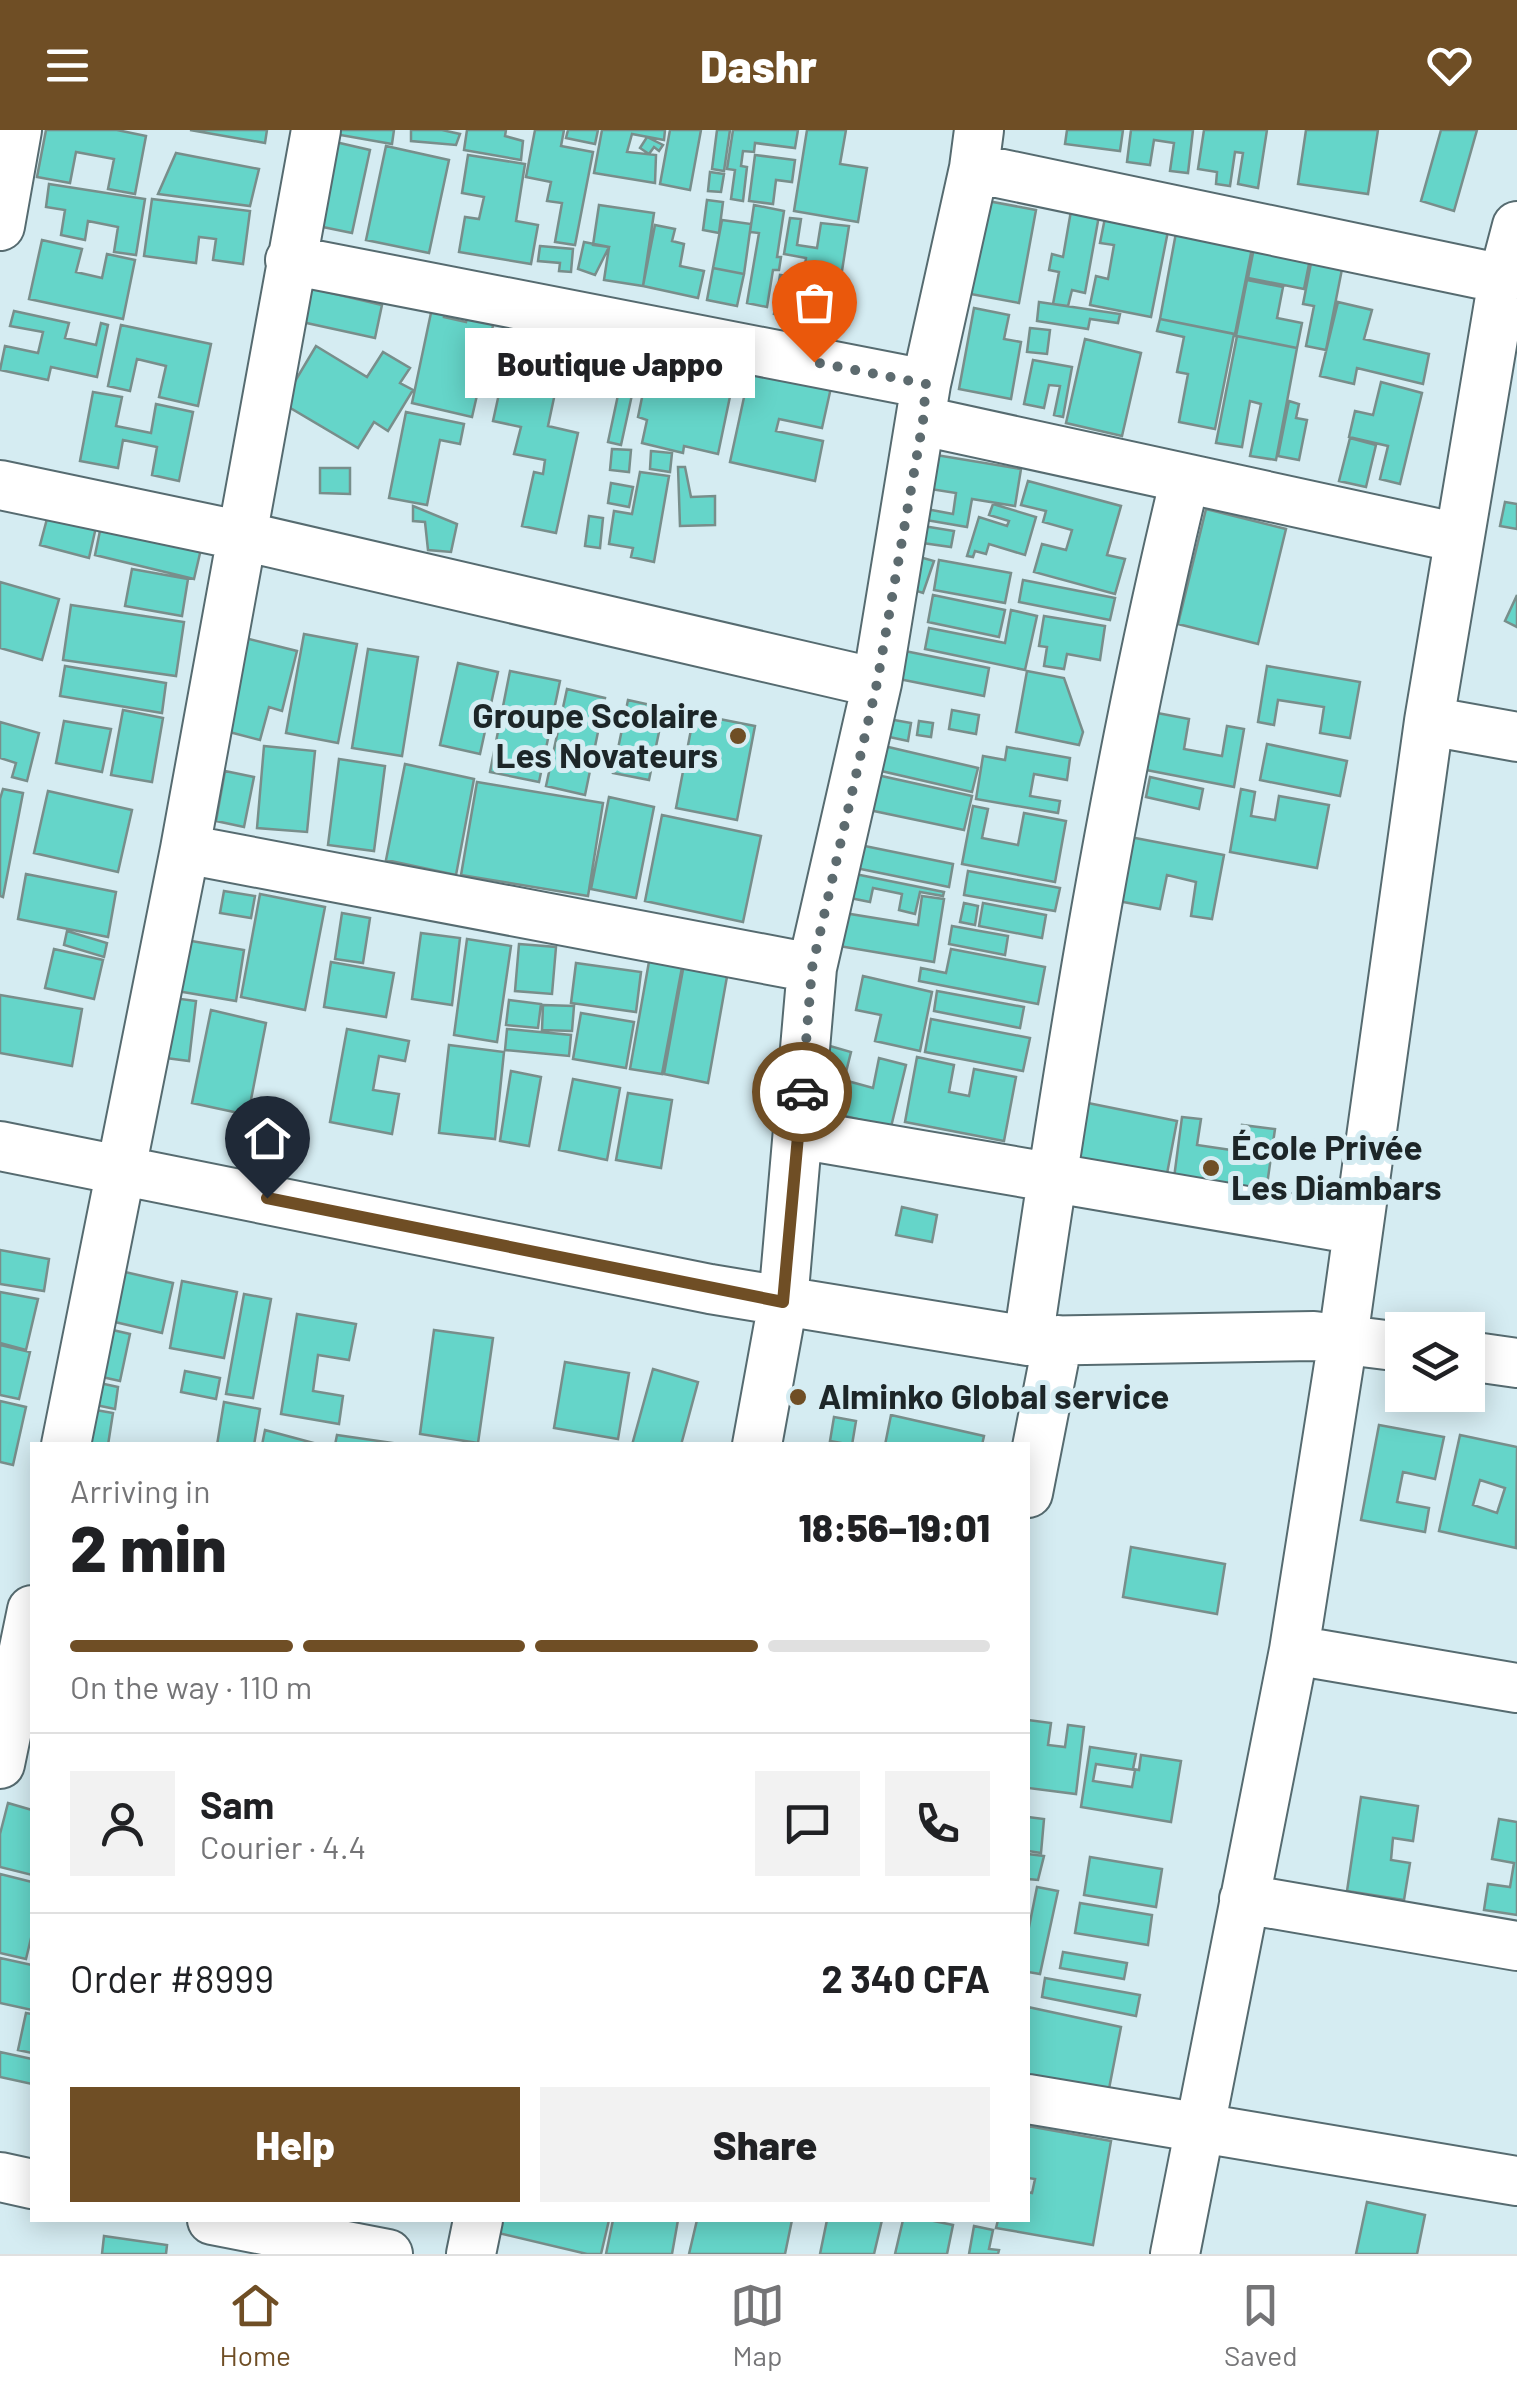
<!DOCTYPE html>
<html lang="en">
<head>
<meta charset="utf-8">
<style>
	:root { --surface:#fff; --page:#f2f2f2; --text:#202124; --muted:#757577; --line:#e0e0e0; --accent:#6f4e25 }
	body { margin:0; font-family:Barlow,sans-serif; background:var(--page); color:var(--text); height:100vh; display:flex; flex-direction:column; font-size:38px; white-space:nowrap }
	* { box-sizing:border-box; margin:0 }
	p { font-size:32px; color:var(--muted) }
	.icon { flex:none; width:55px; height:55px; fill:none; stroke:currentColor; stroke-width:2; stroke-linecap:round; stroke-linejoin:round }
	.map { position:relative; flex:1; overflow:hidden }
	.drawer { position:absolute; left:30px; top:1312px; width:1000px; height:780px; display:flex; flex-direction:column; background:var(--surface); border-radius:0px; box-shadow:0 5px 25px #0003 }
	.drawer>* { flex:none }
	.fabs { position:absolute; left:1385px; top:1182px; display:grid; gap:20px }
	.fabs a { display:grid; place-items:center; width:100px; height:100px; border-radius:0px; background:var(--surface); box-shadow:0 5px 25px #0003; font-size:50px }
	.pin { position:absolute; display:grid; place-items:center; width:85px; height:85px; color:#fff; margin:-102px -42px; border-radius:50% 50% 50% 0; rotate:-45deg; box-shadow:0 0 10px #0007 }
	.pin .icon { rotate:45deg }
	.courier { position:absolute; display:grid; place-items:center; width:100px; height:100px; margin:-50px; border:8px solid #6f4e25; border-radius:50%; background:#fff; color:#222; box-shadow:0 2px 12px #0007 }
	.bubble { position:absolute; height:70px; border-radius:0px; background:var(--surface); box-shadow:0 5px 25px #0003; font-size:32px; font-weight:800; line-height:70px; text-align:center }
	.headline em { font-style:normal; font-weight:800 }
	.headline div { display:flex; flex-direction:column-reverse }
	.headline { display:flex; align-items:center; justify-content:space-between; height:170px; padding:0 40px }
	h1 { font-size:65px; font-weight:800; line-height:75px }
	.bar { display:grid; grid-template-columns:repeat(4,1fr); gap:15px 10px; align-content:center; height:120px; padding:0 40px }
	.bar i { height:12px; border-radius:8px; background:var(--line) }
	.bar .active { background:var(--accent) }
	.bar p { grid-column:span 4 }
	.line { display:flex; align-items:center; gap:25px; padding:0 40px; border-top:2px solid var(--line) }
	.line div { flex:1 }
	.round { display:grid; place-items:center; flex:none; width:105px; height:105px; border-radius:0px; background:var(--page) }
	.primary-button { display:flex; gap:20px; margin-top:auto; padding:20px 40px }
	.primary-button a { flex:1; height:115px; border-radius:0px; background:var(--accent); color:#fff; font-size:40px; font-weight:800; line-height:115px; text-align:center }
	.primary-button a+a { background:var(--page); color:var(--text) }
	header { display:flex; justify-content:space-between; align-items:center; height:130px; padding:0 40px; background:var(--accent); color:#fff; font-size:45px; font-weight:800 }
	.tab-bar { display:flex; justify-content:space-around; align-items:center; height:140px; border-top:2px solid var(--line); background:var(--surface); font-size:28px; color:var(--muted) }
	.tab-bar a { display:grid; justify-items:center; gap:5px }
	.tab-bar .active { color:var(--accent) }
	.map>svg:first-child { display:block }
	.building { fill:#65d5c9; stroke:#788e8b; stroke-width:2.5; fill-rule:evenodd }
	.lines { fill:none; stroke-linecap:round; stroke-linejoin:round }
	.minor-casing { stroke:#566b70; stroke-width:52 }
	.minor { stroke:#fff; stroke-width:48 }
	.done { stroke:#5d6b6f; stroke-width:10; stroke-dasharray:0 18 }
	.route { stroke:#6f4e25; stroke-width:12 }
	.poi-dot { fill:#6f4e25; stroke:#d5ecf2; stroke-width:4 }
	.labels { text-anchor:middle; stroke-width:10; stroke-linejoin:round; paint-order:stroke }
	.poi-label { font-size:35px; font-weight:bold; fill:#1d2628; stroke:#d5ecf2; text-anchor:start }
</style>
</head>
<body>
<header><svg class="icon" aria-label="menu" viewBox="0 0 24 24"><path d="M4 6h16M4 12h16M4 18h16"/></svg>Dashr<svg class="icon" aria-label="heart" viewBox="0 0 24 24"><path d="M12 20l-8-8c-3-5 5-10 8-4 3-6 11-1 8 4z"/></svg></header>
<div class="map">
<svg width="1517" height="2124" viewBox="0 0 1517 2124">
	<rect width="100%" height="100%" fill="#d5ecf2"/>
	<path class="building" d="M46,0h71l29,6 -11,58 -27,-5 6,-30 -38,-7 -6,31 -33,-6z
		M190,0h77l-2,13z
		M329,0h65l-2,14 -63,-11z
		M411,0h31l18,4 -4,11 -45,-4z
		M467,0h39l-1,6 18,5 -2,19 -57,-10z
		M535,0h29l-3,16 32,6 -18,93 -20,-3 7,-39 -15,-2 4,-19 -25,-5z
		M568,0h30l-3,14 -29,-6z
		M602,0h63l-1,10 -32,-6 -5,18 29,3 -1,28 -61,-10z
		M670,0h31l-11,60 -30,-6z
		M717,0h13l-6,41 -12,-2z
		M733,0h65l-3,18 -40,-5 -1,9 -11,-1 -2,15 6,1 -4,34 -12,-2 4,-29 -8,-1z
		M807,0h39l-6,34 27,4 -9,54 -64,-11z
		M1067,0h56l-3,21 -55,-7z
		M1131,0h62l-5,43 -18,-2 4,-28 -20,-3 -4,25 -23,-3z
		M1204,0h63l-9,58 -20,-4 5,-31 -8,-1 -5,34 -14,-2 1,-12 -19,-3z
		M1306,0h72l-10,64 -70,-10z
		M1441,0h36l-23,81 -33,-10z
		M647,7l16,8 -4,6 -5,-4 -5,7 -9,-6z
		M331,11l39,9 -18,83 -39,-8z
		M386,16l63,14 -20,93 -63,-13z
		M176,23l83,16 -9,37 -92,-12z
		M468,25l57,9 -9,57 22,4 -7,39 -72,-12 6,-35 14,2 5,-22 -22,-4z
		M755,25l40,5 -3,22 -16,-2 -3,24 -24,-3z
		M710,42l14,2 -3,18 -13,-1z
		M49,54l96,15 -9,56 -22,-3 4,-25 -30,-6 -3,19 -24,-5 4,-25 -19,-3z
		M152,69l98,12 -7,53 -30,-4 3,-21 -17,-2 -3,26 -52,-7z
		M977,69l59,11 -17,93 -59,-11z
		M707,70l16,2 -4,31 -16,-3z
		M599,75l55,8 -11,73 -39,-6 5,-33 -16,-2z
		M754,75l30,6 -7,46h4l-2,13h-6l-6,37 -20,-4 12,-70 -9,-1z
		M1072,75l28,5 -15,83 -13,-3 -4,16 -15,-2 6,-32 -10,-2 3,-16 11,3z
		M1107,78l63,13 -19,96 -61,-12 6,-29 12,3 6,-34 -14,-2z
		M790,88l11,1 -4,26 20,3 4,-25 28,3 -15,96 -60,-8 6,-39 23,3 3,-20 -22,-4z
		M722,90l29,4 -7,50 -31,-6z
		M1178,92l76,16 -19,96 -75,-15z
		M655,95l20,4 -3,12 12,3 -4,22 24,5 -6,27 -55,-12z
		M42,110l40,9 -6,23 26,6 5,-24 28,6 -12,59 -94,-20z
		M584,112l25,5 -14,28 -17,-6z
		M1255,113l56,11 -7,35 -56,-11z
		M540,116l33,3 -2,23 -12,-1 1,-8 -22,-2z
		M1313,123l31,6 -18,91 -20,-4 8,-40 -11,-2z
		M713,138l31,6 -7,32 -30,-6z
		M1247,150l36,7 -6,31 25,5 -5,25 -61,-12z
		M310,158l72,17 -7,33 -73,-16z
		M1039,172l81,12 -2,9 -28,-4 -2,10 -51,-8z
		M1338,172l34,8 -8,29 65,15 -6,30 -66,-16 -3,16 -34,-8z
		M432,178l13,3 -1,6 22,5 2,-8 26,7 -22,96 -60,-14z
		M974,178l35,7 -5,24 17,3 -10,57 -52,-10z
		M14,181l55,12 -4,15 31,7 5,-22 7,2 -11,52 -46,-10 -3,13 -48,-10 5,-24 33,7 5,-21 -33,-6z
		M1160,189l74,15 -19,95 -36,-7 9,-48 -11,-2 7,-35 -27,-6z
		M515,191l53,11 -20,94 30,7 -22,100 -34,-7 12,-54 9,2 2,-14 -31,-6 7,-27 -28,-6z
		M121,195l90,19 -13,62 -39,-9 7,-31 -29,-7 -7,32 -22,-5z
		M1030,198l20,2 -3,24 -20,-2z
		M582,206l60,13 -21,96 -13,-3 10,-47 -47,-9z
		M1237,206l60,12 -21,112 -26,-4 11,-52 -11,-3 -8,46 -26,-4z
		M1085,209l56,14 -19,83 -56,-13z
		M653,214l84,19 -19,91 -34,-8 -1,7 -41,-10 5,-23 -9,-3z
		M316,216l51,31 16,-25 27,16 -10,15 13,7 -25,41 -14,-9 -16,26 -76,-45z
		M1033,230l39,7 -9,50 -9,-2 6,-29 -11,-1 -5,23 -20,-4z
		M751,235l81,18 -10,45 -43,-9 -3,12 47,10 -8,40 -85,-19z
		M1381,252l41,11 -22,91 -20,-5 8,-33 -39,-9 6,-26 18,4z
		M93,262l29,5 -6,29 35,7 5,-29 37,8 -14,69 -27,-6 5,-28 -34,-7 -5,28 -38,-7z
		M1289,271l10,3 -3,14 11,2 -8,40 -21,-4z
		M406,282l58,12 -4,20 -20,-4 -13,65 -38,-7z
		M1350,308l26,7 -10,42 -27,-6z
		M612,319l19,1 -2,22 -19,-2z
		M651,321l21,2 -2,19 -20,-3z
		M930,324l91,15 -6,37 -43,-7 -5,28 -47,-8 1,-11 32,6 3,-21 -32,-5z
		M678,337h7l6,30 24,-1v29l-35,1z
		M320,338h30v26l-30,-1z
		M640,342l29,4 -15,86 -23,-5 2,-9 -24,-4 5,-33 18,3z
		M1028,351l93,25 -14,49 18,4 -10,35 -81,-22 8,-28 24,6 6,-20 -29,-8 3,-11 -25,-6z
		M611,353l22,4 -4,20 -21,-4z
		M1505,372l12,2v25l-17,-3z
		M993,374l43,13 -11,38 -36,-11 -3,10 -11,-3 -2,6 -6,-1 12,-39 28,9 2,-5 -20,-6z
		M413,376l44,18 -6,28 -23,-2 -3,-28 -12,-1z
		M1206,379l80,20 -28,115 -80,-20z
		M48,385l48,12 -7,31 -49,-13z
		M589,386l14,2 -3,30 -15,-2z
		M911,394l43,7 -3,16 -43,-6z
		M101,396l100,23 -7,30 -99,-24z
		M909,424l25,7 -11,32 -25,-8z
		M939,430l72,13 -6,30 -71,-13z
		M132,439l56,10 -6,37 -57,-10z
		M1023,450l92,18 -5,22 -91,-18z
		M0,452l59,17 -17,61 -42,-12z
		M933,465l72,15 -6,27 -71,-15z
		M1517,465v32l-12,-6z
		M71,475l113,17 -8,54 -113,-16z
		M1011,480l26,6 -12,54 -100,-21 4,-21 76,15z
		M1044,486l61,10 -5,34 -33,-6 -3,15 -20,-3 3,-19 -8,-1z
		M304,504l53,10 -19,99 -52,-10z
		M241,507l56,14 -15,60 -13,-4 -9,33 -42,-11z
		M890,518l99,20 -5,28 -100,-20z
		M368,519l50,8 -16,99 -50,-8z
		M458,533l40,9 -18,82 -40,-9z
		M65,536l101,17 -4,30 -102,-17z
		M1267,536l93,16 -10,56 -30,-5 4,-26 -46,-7 -4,25 -16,-3z
		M510,541l50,10 -21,101 -49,-10z
		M1027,541l37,7 19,54 -4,13 -63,-13z
		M567,559l38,9 -20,97 -39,-9z
		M628,570l36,8 -15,72 -36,-7z
		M123,580l40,8 -11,64 -41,-7z
		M952,580l27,5 -3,19 -27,-5z
		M1152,582l37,7 -5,30 38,7 5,-30 17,3 -10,58 -93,-18z
		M694,584l61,12 -18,94 -61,-12z
		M883,588l28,5 -3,18 -28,-6z
		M64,591l47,8 -9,43 -46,-9z
		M919,591l14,2 -2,14 -14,-2z
		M0,592l39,11 -12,48 -15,-4 4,-14 -16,-5z
		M1267,614l80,17 -7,35 -80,-16z
		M264,616l51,5 -8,81 -50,-4z
		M884,616l94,22 -6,24 -95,-22z
		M1007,617l63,11 -3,22 -33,-6 -4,22 30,5 -2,12 -82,-14 7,-43 22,4z
		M339,629l46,7 -11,85 -46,-6z
		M405,634l69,15 -18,96 -70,-15z
		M225,641l29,6 -10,50 -28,-6z
		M877,645l95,21 -8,34 -95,-20z
		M1150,647l53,12 -4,20 -53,-12z
		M477,652l126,21 -15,93 -127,-21z
		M3,659l20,4 -20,104 -3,-1v-97z
		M1241,659l14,3 -4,24 24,4 4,-24 50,9 -12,63 -87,-16z
		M48,661l84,19 -14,62 -84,-19z
		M609,667l45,10 -18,91 -45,-9z
		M973,676l15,3 -6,29 36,7 6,-32 42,8 -11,61 -93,-18z
		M662,685l99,21 -18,86 -98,-21z
		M1130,707l94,18 -12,64 -21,-3 5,-34 -29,-7 -7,34 -42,-8z
		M850,713l103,21 -4,23 -103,-21z
		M968,741l92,17 -5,23 -91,-16z
		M26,744l90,18 -8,45 -90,-18z
		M855,744l89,18 -1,4 -23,-4 -5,22 -16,-4 3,-16 -29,-6 -3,14 -20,-4z
		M224,761l31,5 -4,22 -31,-5z
		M260,764l65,13 -20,103 -64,-13z
		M922,766l22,3 -10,63 -101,-17 5,-33 80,13z
		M964,773l14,3 -3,19 -15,-3z
		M983,773l63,12 -4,23 -63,-12z
		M342,783l28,5 -7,45 -28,-4z
		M952,796l56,10 -3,19 -56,-11z
		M67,801l40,12 -3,14 -40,-12z
		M421,803l39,5 -8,67 -40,-6z
		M174,808l70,12 -8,51 -71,-12z
		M467,809l44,7 -14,96 -43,-7z
		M519,814l37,3 -4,47 -37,-3z
		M54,819l49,11 -9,39 -49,-11z
		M951,819l94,18 -7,37 -119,-23 2,-13 25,5z
		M650,826l33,6 -21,112 -32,-5z
		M331,832l63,11 -8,44 -62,-10z
		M576,833l65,9 -5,40 -65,-9z
		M684,834l44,7 -20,112 -44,-9z
		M863,846l69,16 -12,59 -45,-10 6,-26 -25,-5z
		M937,861l87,16 -4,21 -86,-17z
		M0,865l82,14 -10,57 -72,-13z
		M166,867l30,4 -7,60 -31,-4z
		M509,870l32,4 -3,24 -32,-3z
		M543,875l31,1 -2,25 -30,-1z
		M211,880l55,13 -18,92 -56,-12z
		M581,883l53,9 -8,46 -53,-9z
		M931,889l99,19 -7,33 -98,-19z
		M347,899l62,12 -4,20 -26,-5 -6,34 26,4 -7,40 -62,-12z
		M507,899l64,6 -2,21 -64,-6z
		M823,914l28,8 -7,28 29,8 6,-30 27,7 -15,62 -84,-20z
		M449,915l55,7 -9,87 -56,-6z
		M917,927l37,8 -5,27 20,4 5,-27 42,8 -12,64 -99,-19z
		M511,941l30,6 -12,69 -29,-5z
		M573,949l47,9 -13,72 -48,-10z
		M628,963l44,7 -11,68 -45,-8z
		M1083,972l94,19 -11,58 -95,-18z
		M1182,987l19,2 -4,26 41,6 4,-26 33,4 -9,63 -92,-14z
		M902,1077l35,8 -5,27 -36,-7z
		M0,1120l49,9 -5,32 -44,-7z
		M112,1139l61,14 -11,50 -60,-14z
		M182,1151l55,11 -13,66 -54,-10z
		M0,1162l38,7 -12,51 -26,-7z
		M244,1164l27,5 -18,99 -27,-4z
		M297,1184l59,10 -7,36 -31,-5 -5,36 30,5 -4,28 -58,-10z
		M104,1198l26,6 -10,47 -27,-6z
		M434,1200l59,8 -15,105 -58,-9z
		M0,1215l30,7 -11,47 -19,-4z
		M565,1232l64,11 -11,66 -64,-11z
		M653,1239l45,13 -17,63h-49z
		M185,1241l35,7 -4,21 -35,-7z
		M95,1252l23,5 -3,22 -24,-5z
		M0,1271l26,6 -13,58 -13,-3z
		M224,1272l36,7 -6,36h-37z
		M90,1279l23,4 -5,32h-23z
		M891,1285l93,21 -2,9h-97z
		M834,1287l22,4 -4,24 -22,-4z
		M1379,1295l65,12 -9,42 -32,-7 -6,30 32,6 -4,24 -64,-12z
		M265,1300l56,15h-59z
		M337,1305l56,8v2h-58z
		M1460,1305l57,12 -1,101 -77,-17zM1480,1350l25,8 -8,25 -24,-8z
		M1131,1417l94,17 -8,50 -94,-17z
		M1028,1590l23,3 -3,22 17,2 3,-22 16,2 -8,67 -48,-6z
		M1090,1617l46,7 -3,15 6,1 2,-15 40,6 -10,61 -90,-15zM1096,1634l39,6 -3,17 -39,-6z
		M1361,1667l57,9 -5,35 -20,-3 -2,22 19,3 -6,37 -57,-9z
		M8,1673l24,7v65l-32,-8v-33z
		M1028,1687l16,2 -3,34 -13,-2z
		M1499,1689l18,3v93l-33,-5 4,-26 22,3 4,-24 -22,-4z
		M1028,1724l16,2 -6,24 -10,-1z
		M1090,1727l72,12 -6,38 -72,-12z
		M0,1744l32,8v52l-6,25 -26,-6z
		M1037,1757l21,4 -18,83 -12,-2v-40z
		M1080,1773l72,12 -4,30 -73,-12z
		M1063,1822l64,11 -3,16 -64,-11z
		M0,1828l32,7v45l-32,-7z
		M1045,1848l95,17 -4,21 -94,-19z
		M1028,1877l93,20 -13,67 -80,-17z
		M26,1883l6,1v39l-14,-3z
		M0,1922l32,7v25l-32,-7z
		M1028,1996l83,15 -18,104 -97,-17 2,-8h30v-28l4,1 3,-14 -7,-1z
		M1367,2072l58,13 -8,39h-61z
		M488,2090h121l-8,34h-14l-101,-24z
		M613,2090h65l-6,34h-66z
		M697,2090h95l-7,34h-96z
		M827,2090h55l-8,34h-54z
		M903,2090h26l24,5 -6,29h-52z
		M974,2096l19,4 -4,19 10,1 -1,4h-29z
		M104,2106l63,9 -1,9h-64z"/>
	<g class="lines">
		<g class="minor-casing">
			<path id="minor" d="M974,38l529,111
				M0,96l17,-96
				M290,130l636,124
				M923,291l536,117
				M0,355l243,51 634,147
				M1429,591l88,16
				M185,719l627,119
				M798,1004l560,96
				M0,1016l710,143 318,52 286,-5 88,11
				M1028,1211c42,-289 88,-578 157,-862
				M1468,1226l49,7
				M66,1315l119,-596 131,-719
				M757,1315l26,-143 29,-334 65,-285 49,-299 48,-216 5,-38
				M1028,1363l30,-153
				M1294,1520l223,38
				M0,1634l32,-154
				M1244,1769l273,47
				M1028,1969l489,82
				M0,2047l32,7
				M212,2090l176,34
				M471,2124l7,-34
				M1175,2124l119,-604 49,-311 86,-618 74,-442 14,-53"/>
		</g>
		<use href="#minor" class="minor"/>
	</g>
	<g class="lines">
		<path class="done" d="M802,962l10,-124 65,-285 46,-262 3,-37 -112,-22"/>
		<path class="route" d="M267,1068l516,104 19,-210"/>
	</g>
	<g class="poi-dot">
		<circle cx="738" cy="606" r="10"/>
		<circle cx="1211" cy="1038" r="10"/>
		<circle cx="798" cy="1267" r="10"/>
	</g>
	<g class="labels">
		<g class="poi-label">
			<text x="718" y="598" text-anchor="end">Groupe Scolaire<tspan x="718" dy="40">Les Novateurs</tspan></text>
			<text x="1231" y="1030">École Privée<tspan x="1231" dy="40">Les Diambars</tspan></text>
			<text x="818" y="1279">Alminko Global service</text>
		</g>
	</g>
</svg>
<div class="fabs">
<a><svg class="icon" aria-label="layers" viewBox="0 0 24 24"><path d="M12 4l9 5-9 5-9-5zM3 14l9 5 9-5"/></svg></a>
</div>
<div class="pin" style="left:814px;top:232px;background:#ea580c"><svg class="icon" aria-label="bag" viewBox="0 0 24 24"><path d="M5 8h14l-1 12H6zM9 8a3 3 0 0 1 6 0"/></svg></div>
<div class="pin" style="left:267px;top:1068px;background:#1f2937"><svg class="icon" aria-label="home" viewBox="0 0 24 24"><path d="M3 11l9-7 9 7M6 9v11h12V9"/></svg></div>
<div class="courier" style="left:802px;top:962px"><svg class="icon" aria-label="car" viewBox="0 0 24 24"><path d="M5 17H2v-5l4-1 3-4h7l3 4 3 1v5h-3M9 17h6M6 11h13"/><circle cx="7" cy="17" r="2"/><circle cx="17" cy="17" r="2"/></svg></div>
<div class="bubble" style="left:465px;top:198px;width:290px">Boutique Jappo</div>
<section class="drawer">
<div class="headline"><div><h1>2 min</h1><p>Arriving in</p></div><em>18:56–19:01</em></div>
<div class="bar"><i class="active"></i><i class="active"></i><i class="active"></i><i></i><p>On the way · 110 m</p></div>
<div class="line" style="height:180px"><a class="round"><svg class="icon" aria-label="person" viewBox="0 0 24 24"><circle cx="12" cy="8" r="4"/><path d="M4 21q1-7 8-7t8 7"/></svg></a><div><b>Sam</b><p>Courier · 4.4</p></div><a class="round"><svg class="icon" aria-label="chat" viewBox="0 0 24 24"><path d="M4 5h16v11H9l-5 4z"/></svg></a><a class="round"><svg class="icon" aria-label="phone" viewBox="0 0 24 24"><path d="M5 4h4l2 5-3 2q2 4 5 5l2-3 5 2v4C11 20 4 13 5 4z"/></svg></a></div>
<div class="line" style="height:130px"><div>Order #8999</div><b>2 340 CFA</b></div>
<div class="primary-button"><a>Help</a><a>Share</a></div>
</section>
</div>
<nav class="tab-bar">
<a class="active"><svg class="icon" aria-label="home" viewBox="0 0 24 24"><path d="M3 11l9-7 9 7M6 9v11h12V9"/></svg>Home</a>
<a><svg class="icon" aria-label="map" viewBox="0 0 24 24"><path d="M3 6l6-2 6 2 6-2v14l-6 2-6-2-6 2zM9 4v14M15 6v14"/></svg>Map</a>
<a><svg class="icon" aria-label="saved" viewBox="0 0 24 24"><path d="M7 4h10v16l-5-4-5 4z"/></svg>Saved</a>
</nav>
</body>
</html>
